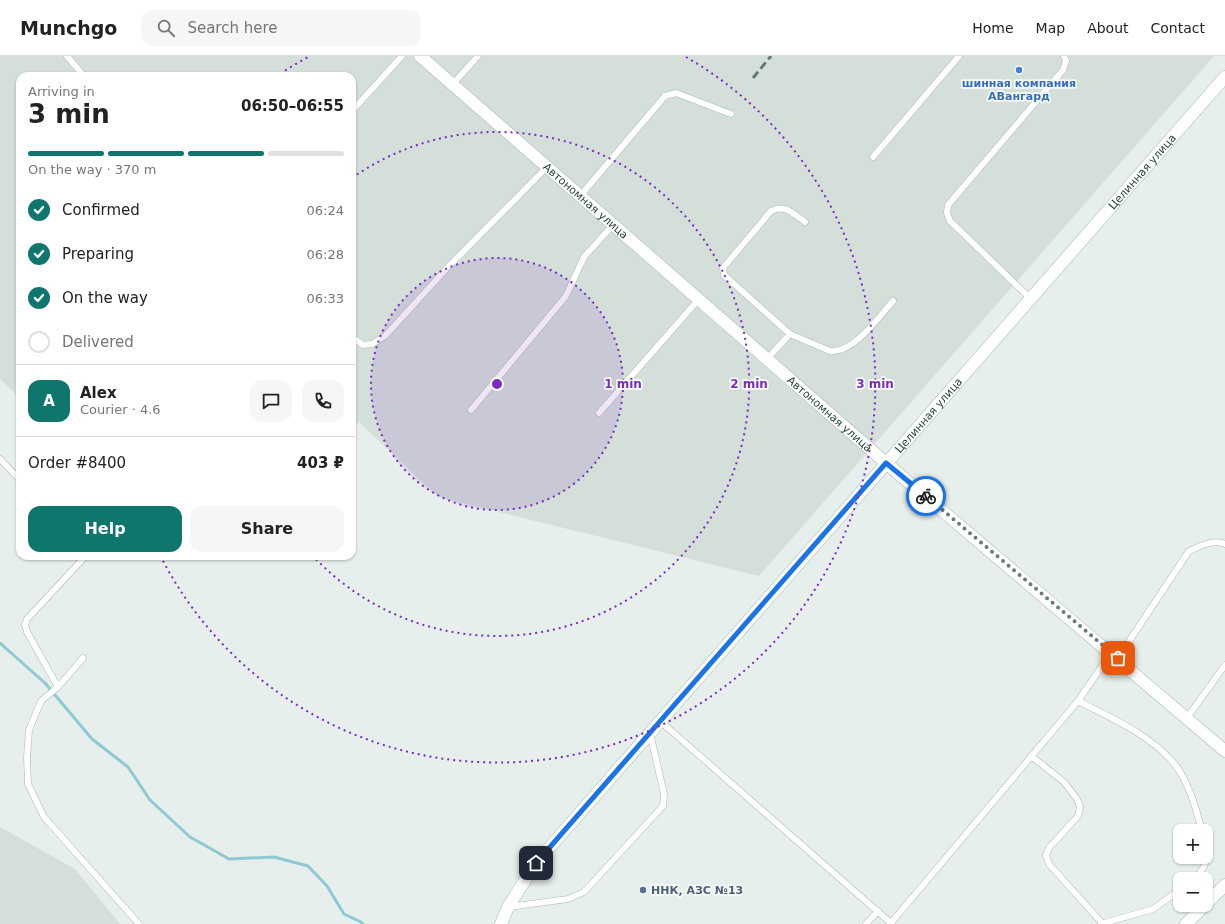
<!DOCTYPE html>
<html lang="en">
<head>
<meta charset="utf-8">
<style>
	:root { --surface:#fff; --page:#f6f6f6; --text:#222; --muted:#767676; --line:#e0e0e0; --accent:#0f766e }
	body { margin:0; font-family:"DejaVu Sans",sans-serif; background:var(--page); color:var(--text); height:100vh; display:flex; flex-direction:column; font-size:15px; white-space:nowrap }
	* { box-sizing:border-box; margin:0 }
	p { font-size:13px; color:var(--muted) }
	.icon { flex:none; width:22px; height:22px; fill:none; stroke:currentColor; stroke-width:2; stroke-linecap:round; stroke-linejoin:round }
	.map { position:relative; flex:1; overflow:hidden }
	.drawer { position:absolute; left:16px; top:16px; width:340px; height:488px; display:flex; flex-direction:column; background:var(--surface); border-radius:12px; box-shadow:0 1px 3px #0004 }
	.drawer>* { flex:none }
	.fabs { position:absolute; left:1173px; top:768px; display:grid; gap:8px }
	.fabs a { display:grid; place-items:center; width:40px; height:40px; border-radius:8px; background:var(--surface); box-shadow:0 1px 3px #0004; font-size:20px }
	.pin { position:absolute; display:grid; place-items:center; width:34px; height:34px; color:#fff; margin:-17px; border-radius:8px; box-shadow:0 2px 6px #0006 }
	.courier { position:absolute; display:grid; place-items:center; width:40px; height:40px; margin:-20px; border:3px solid #1a73e8; border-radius:50%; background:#fff; color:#222; box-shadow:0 1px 5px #0007 }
	.overview em { font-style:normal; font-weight:700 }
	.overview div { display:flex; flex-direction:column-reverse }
	.overview { display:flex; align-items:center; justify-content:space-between; height:68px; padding:0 12px }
	h1 { font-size:26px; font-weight:700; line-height:30px }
	.bar { display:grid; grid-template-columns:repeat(4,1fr); gap:6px 4px; align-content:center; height:48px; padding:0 12px }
	.bar i { height:5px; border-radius:3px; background:var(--line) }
	.bar .active { background:var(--accent) }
	.bar p { grid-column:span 4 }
	.line { display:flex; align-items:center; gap:10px; padding:0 12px; border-top:1px solid var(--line) }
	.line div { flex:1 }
	.round { display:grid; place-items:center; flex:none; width:42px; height:42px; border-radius:12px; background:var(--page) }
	ol { padding:0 12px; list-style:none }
	li { display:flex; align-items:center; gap:12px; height:44px }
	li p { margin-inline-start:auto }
	li .icon { padding:4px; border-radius:50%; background:var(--accent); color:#fff; stroke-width:4 }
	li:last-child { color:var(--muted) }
	li i { width:22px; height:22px; border:2px solid var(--line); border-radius:50% }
	.cta { display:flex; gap:8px; margin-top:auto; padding:8px 12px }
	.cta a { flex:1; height:46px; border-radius:12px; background:var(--accent); color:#fff; font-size:16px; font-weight:700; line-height:46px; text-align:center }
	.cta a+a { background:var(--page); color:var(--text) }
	header { display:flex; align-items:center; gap:24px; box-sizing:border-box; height:56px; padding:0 20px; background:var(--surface); border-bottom:1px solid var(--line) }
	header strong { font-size:19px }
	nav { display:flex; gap:22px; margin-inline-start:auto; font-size:14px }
	.search { width:280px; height:36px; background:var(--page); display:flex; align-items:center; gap:10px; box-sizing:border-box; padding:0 14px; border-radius:12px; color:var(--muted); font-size:15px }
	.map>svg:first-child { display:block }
	.built { fill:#d4dfda }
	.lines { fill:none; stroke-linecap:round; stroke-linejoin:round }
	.stream { stroke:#8ec9d4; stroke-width:3 }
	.lane-casing { stroke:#a8b8b2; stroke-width:7 }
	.street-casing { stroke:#a8b8b2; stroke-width:13 }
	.secondary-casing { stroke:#a4bbb3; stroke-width:13 }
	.lane { stroke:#fff; stroke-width:6 }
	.street { stroke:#fff; stroke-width:12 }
	.secondary { stroke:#fff; stroke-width:12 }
	.rail { stroke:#5f7d75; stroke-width:3; stroke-dasharray:8 4; stroke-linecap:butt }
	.done { stroke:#687f78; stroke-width:4; stroke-dasharray:0 7.2 }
	.route { stroke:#1a73e8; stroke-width:5 }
	.ring { fill:none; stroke:#7b2cbf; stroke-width:2; stroke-dasharray:2 4 }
	.shop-dot { fill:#3f7fe0; stroke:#f7fbf9; stroke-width:1.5 }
	.service-dot { fill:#5c6f8a; stroke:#f7fbf9; stroke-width:1.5 }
	.labels { text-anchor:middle; stroke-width:3.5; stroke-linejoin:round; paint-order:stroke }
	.shop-label { font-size:11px; font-weight:bold; fill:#366cbe; stroke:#f7fbf9 }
	.street-label { font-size:11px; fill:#24423a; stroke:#f7fbf9 }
	.service-label { font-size:11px; font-weight:bold; fill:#4e5e75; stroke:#f7fbf9; text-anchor:start }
	.centre { fill:#7b2cbf; stroke:#f7fbf9; stroke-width:2 }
	.ring-label { font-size:12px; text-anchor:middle; font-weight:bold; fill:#7b2cbf; stroke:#f7fbf9; stroke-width:3.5; stroke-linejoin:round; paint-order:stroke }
</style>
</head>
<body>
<header>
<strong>Munchgo</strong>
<div class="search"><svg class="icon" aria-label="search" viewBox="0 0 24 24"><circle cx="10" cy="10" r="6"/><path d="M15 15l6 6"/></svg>Search here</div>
<nav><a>Home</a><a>Map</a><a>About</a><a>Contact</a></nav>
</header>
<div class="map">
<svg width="1225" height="868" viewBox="0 0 1225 868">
	<rect width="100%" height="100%" fill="#e6efeb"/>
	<path class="built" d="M0,0h1214l-455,520 -321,-79 -79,-75 -7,8v-354h-332v322l-20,-19z
		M0,771l75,42 45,55h-120z"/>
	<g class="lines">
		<path class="stream" d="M0,587l45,40 47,56 36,28 22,33 40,37 39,22 45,-2 34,9 19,20 17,28 17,8 2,2"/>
		<g class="lane-casing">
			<path id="lane" d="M67,0l16,19
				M453,28l25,-28
				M352,55l50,-55
				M873,101l86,-101
				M580,140l85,-100 11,-3 55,21
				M1031,243l-81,-78 -3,-8 1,-8 115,-135 3,-9 -2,-5
				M790,278l-66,-59 -1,-7 48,-57c15,-7 21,2 34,11
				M352,281l11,8 9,-1 13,-8 63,-69 99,-100
				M767,303l23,-25 40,17c23,3 49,-34 63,-50
				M471,354l95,-114 18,-39 29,-32
				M599,357l100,-114
				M0,403l20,21
				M83,602l-25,29 -17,14 -12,29 -2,27 1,27 16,33 95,107
				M1118,602l71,-107c11,-5 24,-12 36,-7
				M58,631l-31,-55 -2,-7 2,-6 55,-59v-4
				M1078,645c33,17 69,32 94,60 16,18 24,47 30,70
				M1187,662l38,-53
				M660,665l232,203
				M1031,700l33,26 13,17 3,8 -2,9 -29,32 -3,7 3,9 53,59
				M1193,823c12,-9 15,-18 13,-33
				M509,851l59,-8 16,-7 79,-86 1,-12 -14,-61
				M891,867l187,-222 33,-48
				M866,868l12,-13
				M1101,868l52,-15 27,-19"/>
		</g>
		<g class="street-casing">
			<g id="street">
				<path id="s1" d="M420,0l466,407 339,288"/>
				<path d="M1206,848l19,-19"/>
				<path d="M1186,868l19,-19"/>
			</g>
		</g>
		<g class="secondary-casing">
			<g id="secondary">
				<path id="s2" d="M501,868l7,-17 28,-44 689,-786"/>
			</g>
		</g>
		<use href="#lane" class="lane"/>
		<use href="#street" class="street"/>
		<use href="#secondary" class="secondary"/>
		<path class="rail" d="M753,22l18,-22"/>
	</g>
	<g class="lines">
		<path class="done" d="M926,440l192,162"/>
		<path class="route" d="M536,807l350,-400 40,33"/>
	</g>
	<circle cx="497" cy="328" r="126" fill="#7b2cbf" fill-opacity=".12"/>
	<g class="ring">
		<circle cx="497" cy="328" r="126"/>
		<path d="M352 122A252 252 0 1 1 314 501"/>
		<path d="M280 18A378 378 0 0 1 308 1M686 1A378 378 0 1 1 162 503"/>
	</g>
	<circle class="shop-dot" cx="1019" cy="14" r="4"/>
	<circle class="service-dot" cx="643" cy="834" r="4"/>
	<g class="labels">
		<g class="shop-label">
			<text x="1019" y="31">шинная компания<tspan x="1019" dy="13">АВангард</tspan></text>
		</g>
		<g class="street-label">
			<text dy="4" stroke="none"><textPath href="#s2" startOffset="990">Целинная улица</textPath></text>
			<text dy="4" stroke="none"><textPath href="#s1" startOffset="220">Автономная улица</textPath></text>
			<text dy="4" stroke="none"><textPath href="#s1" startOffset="544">Автономная улица</textPath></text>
			<text dy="4" stroke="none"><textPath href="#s2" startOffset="666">Целинная улица</textPath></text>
		</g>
		<g class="service-label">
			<text x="651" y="838">ННК, АЗС №13</text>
		</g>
	</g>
	<circle cx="497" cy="328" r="6" class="centre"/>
	<g class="ring-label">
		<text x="623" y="332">1 min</text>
		<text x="749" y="332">2 min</text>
		<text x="875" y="332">3 min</text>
	</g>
</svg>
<div class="fabs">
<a>+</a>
<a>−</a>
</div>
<div class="pin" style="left:1118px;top:602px;background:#ea580c"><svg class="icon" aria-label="bag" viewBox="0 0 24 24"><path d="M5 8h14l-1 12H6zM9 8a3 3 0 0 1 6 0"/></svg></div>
<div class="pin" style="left:536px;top:807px;background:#1f2937"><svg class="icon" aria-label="home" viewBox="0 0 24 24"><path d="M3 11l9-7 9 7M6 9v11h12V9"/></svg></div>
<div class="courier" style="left:926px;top:440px"><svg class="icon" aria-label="bike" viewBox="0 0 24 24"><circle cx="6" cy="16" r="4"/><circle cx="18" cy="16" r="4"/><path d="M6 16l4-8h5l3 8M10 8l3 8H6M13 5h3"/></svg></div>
<section class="drawer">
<div class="overview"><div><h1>3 min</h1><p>Arriving in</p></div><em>06:50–06:55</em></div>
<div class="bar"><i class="active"></i><i class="active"></i><i class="active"></i><i></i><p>On the way · 370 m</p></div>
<ol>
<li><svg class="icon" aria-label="check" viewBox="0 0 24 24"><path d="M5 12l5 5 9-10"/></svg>Confirmed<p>06:24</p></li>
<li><svg class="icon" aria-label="check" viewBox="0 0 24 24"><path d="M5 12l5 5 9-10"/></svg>Preparing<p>06:28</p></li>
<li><svg class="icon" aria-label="check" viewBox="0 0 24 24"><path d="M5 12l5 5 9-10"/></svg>On the way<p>06:33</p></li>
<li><i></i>Delivered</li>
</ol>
<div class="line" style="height:72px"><b class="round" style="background:var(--accent);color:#fff">A</b><div><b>Alex</b><p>Courier · 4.6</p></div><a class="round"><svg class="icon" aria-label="chat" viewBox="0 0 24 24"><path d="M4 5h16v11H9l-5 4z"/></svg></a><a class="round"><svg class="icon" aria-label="phone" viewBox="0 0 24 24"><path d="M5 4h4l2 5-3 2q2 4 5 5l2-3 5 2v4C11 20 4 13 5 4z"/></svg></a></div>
<div class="line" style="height:52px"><div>Order #8400</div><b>403 ₽</b></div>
<div class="cta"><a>Help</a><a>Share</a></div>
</section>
</div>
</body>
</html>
